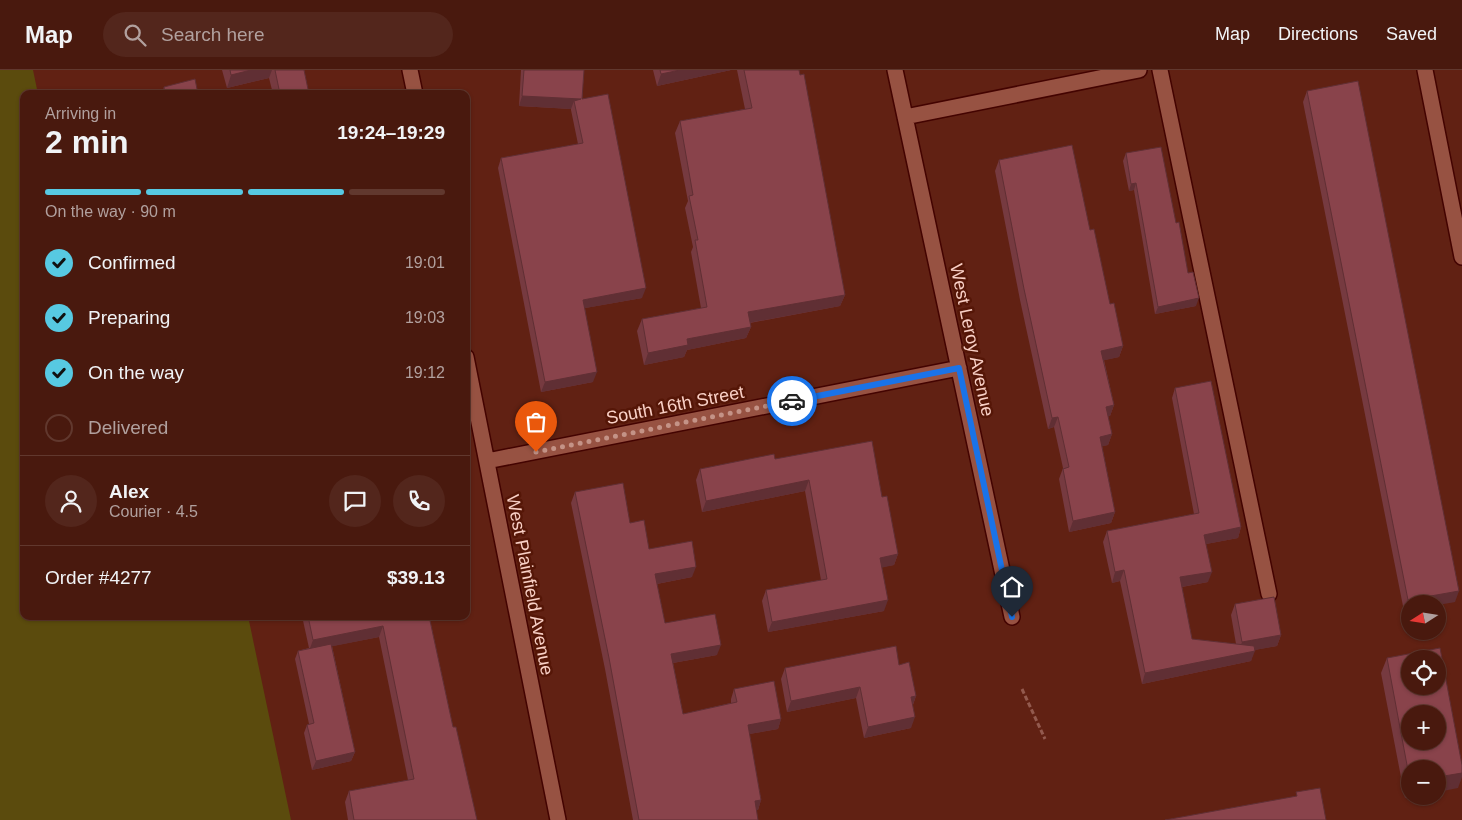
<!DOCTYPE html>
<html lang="en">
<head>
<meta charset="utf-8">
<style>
	:root { --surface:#49190e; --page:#53261c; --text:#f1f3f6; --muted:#b1a09e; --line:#61382e; --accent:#57c9e2 }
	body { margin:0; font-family:Helvetica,sans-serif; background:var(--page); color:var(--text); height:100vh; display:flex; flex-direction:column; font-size:19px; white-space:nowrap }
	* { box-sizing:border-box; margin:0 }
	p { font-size:16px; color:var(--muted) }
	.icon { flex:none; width:28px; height:28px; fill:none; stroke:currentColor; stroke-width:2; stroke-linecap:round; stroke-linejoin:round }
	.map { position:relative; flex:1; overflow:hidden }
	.drawer { position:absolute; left:20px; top:20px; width:450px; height:530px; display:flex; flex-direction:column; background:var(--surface); border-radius:10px; box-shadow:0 1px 4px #0004,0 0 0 1px var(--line) }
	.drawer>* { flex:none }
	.needle { width:32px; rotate:258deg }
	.fabs { position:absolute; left:1401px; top:525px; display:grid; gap:10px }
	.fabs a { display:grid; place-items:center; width:45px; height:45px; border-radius:50%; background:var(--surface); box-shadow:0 1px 4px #0004,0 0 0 1px var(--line); font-size:25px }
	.pin { position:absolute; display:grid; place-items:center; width:42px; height:42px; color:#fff; margin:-51px -21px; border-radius:50% 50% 50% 0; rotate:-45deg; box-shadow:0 0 5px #0007 }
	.pin .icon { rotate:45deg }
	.courier { position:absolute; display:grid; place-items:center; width:50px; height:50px; margin:-25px; border:4px solid #1a73e8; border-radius:50%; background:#fff; color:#222; box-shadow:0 1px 6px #0007 }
	.headline em { font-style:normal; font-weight:700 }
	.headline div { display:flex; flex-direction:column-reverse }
	.headline { display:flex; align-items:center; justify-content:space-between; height:85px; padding:0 25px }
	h1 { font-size:32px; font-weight:700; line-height:38px }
	.bar { display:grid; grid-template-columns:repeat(4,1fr); gap:8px 5px; align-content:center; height:60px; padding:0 25px }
	.bar i { height:6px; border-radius:4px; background:var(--line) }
	.bar .active { background:var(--accent) }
	.bar p { grid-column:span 4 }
	.line { display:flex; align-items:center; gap:12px; padding:0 25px; border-top:1px solid var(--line) }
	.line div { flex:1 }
	.round { display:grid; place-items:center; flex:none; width:52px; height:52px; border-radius:26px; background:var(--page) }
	ol { padding:0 25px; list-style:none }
	li { display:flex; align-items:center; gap:15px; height:55px }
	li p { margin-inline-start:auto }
	li .icon { padding:5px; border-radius:50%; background:var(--accent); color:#111; stroke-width:4 }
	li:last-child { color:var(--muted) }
	li i { width:28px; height:28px; border:2px solid var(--line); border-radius:50% }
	header { display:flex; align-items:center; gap:30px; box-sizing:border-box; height:70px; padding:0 25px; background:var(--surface); border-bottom:1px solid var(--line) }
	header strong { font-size:24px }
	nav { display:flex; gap:28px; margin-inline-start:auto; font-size:18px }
	.search { width:350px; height:45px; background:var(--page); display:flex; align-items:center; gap:12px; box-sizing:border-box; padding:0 18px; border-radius:28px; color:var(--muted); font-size:19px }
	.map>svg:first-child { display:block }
	.green { fill:#5b4b0d }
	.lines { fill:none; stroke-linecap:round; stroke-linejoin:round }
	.minor-casing { stroke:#430300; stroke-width:18 }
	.path { stroke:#935a4e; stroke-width:3; stroke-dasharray:5 2.5; stroke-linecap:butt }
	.minor { stroke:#975242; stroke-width:15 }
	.wall { fill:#763a40 }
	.shaded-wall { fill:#602f34 }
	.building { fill:#89434b; stroke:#602f34; fill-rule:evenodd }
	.done { stroke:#c49387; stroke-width:5; stroke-dasharray:0 9 }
	.route { stroke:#1a73e8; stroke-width:6 }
	.labels { text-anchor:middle; stroke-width:5; stroke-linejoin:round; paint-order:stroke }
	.street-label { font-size:18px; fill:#f9d0c6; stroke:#551607 }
</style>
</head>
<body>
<header>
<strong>Map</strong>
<div class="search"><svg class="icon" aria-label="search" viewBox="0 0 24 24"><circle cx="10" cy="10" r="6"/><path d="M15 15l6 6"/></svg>Search here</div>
<nav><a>Map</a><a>Directions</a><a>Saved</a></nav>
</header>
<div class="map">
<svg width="1462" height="750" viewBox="0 0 1462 750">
	<rect width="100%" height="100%" fill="#612113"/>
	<path class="green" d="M0,0h33l5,24h-14v522h224l43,204h-291z"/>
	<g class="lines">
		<g class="minor-casing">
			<path id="minor" d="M410,0l5,24
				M895,0l117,547
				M1160,0l109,524
				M1425,0l37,187
				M905,47l234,-47
				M466,287l92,463
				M487,391l472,-93"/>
		</g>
		<path class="path" d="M1022,619l23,50"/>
		<use href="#minor" class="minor"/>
	</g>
	<path class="wall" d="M222,0h82l5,24h-36l-4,-16 -42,10z
		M521,0h63l-2,29 60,199 -57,10 8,74 -52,10 -43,-224 3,-10 77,-14 -7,-34v-1l-52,-3z
		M653,0h78l-74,16z
		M737,0h62l46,225 -5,11 -90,17 1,4 -5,11 -59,12 -3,7 -40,8 -7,-34 5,-12 59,-11 -10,-56 2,-5 -8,-39 3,-7 -13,-68 5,-12 65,-12z
		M164,17l34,7h-36z
		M1307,21l148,511 -45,2v6l-6,1 -101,-509z
		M1126,83l50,70 20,83 -41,8 -21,-124 -5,1 -6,-30z
		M999,90l91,70 20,74 13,42 -4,11 -15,3 10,45 -4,11h-2l4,18 -4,11 -6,1 13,66 -4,11 -42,9 -10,-53 4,-11 -9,-41 -6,2 -28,-129 -25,-129z
		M1175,318l66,139 -3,11 -32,6 2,38 -26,5 10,52 44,5 -5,-29 4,-11 46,31 -4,11 -23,4 -3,11 -109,23 -22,-103 -8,2 -9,-41 4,-11 87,-17 -22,-116z
		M775,389l107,38 16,57 -4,11 -12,2 2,44 -116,21 -6,-31 4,-11 55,-10 -16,-89 -103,21 -6,-32 4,-11z
		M575,422l55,31 19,26 43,28 -35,7 8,39 52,32 -44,8 10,51 48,-11v-4l3,-10 47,30 -3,10 -29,5 12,66 -3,10h-2l2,10h-125l-28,-151 -34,-166z
		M302,546h127l24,111 24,93h-129l-3,-18 4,-11 59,-11 -29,-143 -47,9 23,106 -4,9 -39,9 -8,-37 3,-8 2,-1 -14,-65 3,-8 11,-3z
		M1387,588l71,130 -48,-19v27h3l-8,2 -24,-125z
		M899,595l17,31 -3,9 -2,23 -47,10 -8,-40 -69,14 -6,-33 4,-11z"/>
	<path class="shaded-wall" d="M251,0h21l-3,8 -42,10 4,-13z
		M680,0h51l-74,16 4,-12z
		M522,26l59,3 -7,2 -3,8 -52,-3z
		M1136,113l-2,7 -5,1 2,-7z
		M646,218l-4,10 -62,11 3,-9z
		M845,225l-5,11 -97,18 5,-12z
		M1199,228l-3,8 -41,8 3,-7z
		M751,257l-5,11 -59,12 -3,7 -40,8 4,-12 39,-14z
		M1123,276l-4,11 -22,5 4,-11z
		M597,302l-4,10 -52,10 4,-10z
		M1114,335l-4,11 -8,2 4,-11z
		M1058,347l-4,10 -6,2 4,-11z
		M1112,364l-4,11 -12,3 4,-11z
		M809,410l-4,11 -103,21 4,-11z
		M1115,442l-4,11 -42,9 4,-11z
		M1241,457l-3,11 -37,7 3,-10z
		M898,484l-4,11 -18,4 4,-11z
		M696,497l-4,10 -41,8 4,-11z
		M1124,500l-4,11 -8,2 3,-11z
		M1212,502l-4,10 -32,6 4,-11z
		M1459,521l-4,11 -17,3v-1h-28v6l-6,1 4,-11z
		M888,530l-4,11 -116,21 4,-10z
		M383,556l-4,11 -70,14 4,-11z
		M1281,565l-4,11 -39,7 4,-11z
		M721,575l-4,10 -50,9 4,-10z
		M1255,581l-4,10 -109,23 3,-11z
		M860,617l-4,11 -69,14 4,-11z
		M916,626l-4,11 -1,-10z
		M915,647l-4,11 -47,10 4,-11z
		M781,649l-3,10 -34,6 4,-10z
		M355,682l-4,9 -39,9 4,-9z
		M1462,703v4l-4,11 -20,4v-15z
		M1410,713v13h3l-8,2z
		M761,730l-3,10 -7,1 4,-10z"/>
	<path class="building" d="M230,0h21l-20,5z
		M275,0h29l5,24h-29z
		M524,0h60l-2,29 26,-5 38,194 -63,12 14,72 -52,10 -44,-224 82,-15 -9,-42 7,-2 -59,-3z
		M660,0h20l-19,4z
		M744,0h55l1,5 4,-1 41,221 -97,17 3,15 -64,12 1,6 -40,8 -6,-34 65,-12 -12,-67h3l-9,-44 4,-1 -13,-74 72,-13z
		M195,9l3,15h-33l-1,-7z
		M1358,11l101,510 -51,9 -101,-509z
		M1072,75l18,85 4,-1 16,75 4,-1 9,43 -22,5 13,54 -8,2 6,27 -12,3 15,75 -42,9 -10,-52 6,-2 -11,-50 -6,1 -28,-129 -25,-129z
		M1161,77l15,76 3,-1 9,51 5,-1 6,26 -41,9 -22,-124 -5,1 -5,-31z
		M1211,311l30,146 -37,8 8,37 -32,5 12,62 62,7 1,5 -110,22 -21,-103 -9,2 -8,-41 92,-18 -24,-125z
		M872,371l10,56 5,-1 11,58 -18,4 8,42 -116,22 -6,-32 61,-11 -18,-99 -103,21 -6,-32 74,-15 1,5z
		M623,413l7,40 14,-3 5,29 43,-8 4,26 -41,7 10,49 50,-9 6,31 -50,9 12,60 54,-12 -3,-13 40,-8 7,38 -33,6 13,75 -6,1 3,19h-119l-30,-162 -34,-166z
		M1274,527l7,38 -39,7 -7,-38z
		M308,546h121l24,111h3l21,93h-123l-5,-29 65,-12 -31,-153 -70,14z
		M331,574l24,108 -39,9 -9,-36 7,-2 -16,-72z
		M896,576l3,19 10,-3 7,34 -5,1 4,20 -47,10 -8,-40 -69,14 -6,-33z
		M1440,578l22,117v8l-24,4v-8h-28v12l-23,-123zM1410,589h28v27h-28zM1410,644h28v27h-28z
		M1320,718l6,32h-161l132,-24 -1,-4z"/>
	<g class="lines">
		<path class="done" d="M536,382l256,-51"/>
		<path class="route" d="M792,331l167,-33 53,249"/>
	</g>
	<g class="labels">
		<g class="street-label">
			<text transform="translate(972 270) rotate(78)" y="6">West Leroy Avenue</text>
			<text transform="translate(675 335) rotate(-11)" y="6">South 16th Street</text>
			<text transform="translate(530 515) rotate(79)" y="6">West Plainfield Avenue</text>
		</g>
	</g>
</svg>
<div class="fabs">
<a><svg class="needle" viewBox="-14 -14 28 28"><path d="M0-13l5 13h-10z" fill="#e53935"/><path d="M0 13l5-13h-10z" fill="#b1a09e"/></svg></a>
<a><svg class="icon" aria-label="locate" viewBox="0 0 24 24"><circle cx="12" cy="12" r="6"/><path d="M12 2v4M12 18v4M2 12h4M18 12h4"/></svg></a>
<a>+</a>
<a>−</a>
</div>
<div class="pin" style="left:536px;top:382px;background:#ea580c"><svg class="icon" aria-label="bag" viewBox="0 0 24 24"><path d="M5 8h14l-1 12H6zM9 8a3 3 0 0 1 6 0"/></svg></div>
<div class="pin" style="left:1012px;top:547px;background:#1f2937"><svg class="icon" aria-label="home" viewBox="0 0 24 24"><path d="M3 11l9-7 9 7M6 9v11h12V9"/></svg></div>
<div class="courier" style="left:792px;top:331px"><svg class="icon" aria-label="car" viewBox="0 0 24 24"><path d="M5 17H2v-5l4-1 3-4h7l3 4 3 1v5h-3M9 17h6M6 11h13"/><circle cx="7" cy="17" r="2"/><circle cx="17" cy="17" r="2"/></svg></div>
<section class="drawer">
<div class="headline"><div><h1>2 min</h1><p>Arriving in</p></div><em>19:24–19:29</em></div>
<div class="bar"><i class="active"></i><i class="active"></i><i class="active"></i><i></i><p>On the way · 90 m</p></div>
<ol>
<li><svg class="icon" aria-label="check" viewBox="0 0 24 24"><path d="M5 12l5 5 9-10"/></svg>Confirmed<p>19:01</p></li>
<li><svg class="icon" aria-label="check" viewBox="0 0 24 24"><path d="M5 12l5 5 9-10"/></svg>Preparing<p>19:03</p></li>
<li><svg class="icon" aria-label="check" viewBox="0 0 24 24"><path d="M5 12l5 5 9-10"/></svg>On the way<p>19:12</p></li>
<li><i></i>Delivered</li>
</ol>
<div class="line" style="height:90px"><a class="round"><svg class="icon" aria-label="person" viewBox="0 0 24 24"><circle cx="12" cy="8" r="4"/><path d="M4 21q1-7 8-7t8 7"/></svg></a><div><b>Alex</b><p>Courier · 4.5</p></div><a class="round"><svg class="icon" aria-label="chat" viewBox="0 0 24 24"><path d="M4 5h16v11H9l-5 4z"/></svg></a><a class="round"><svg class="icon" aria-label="phone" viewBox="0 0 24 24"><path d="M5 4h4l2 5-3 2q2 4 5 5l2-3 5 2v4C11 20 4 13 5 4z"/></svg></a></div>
<div class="line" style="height:65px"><div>Order #4277</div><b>$39.13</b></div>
</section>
</div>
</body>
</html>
